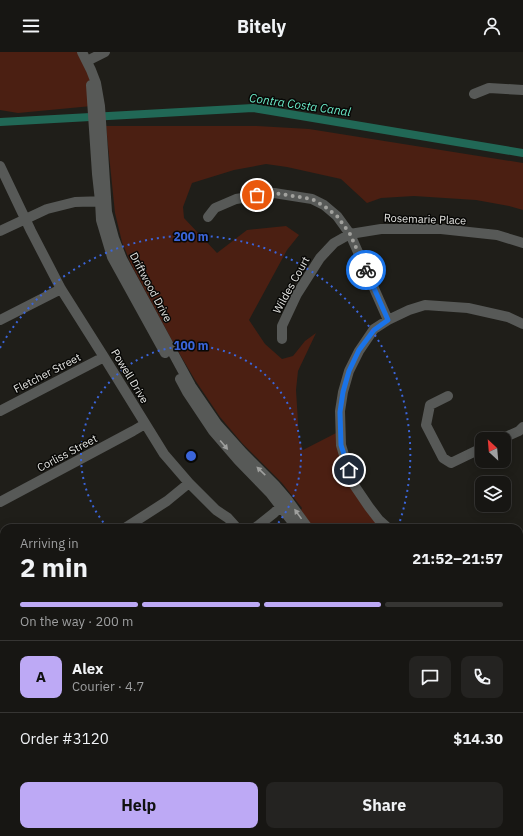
<!DOCTYPE html>
<html lang="en">
<head>
<meta charset="utf-8">
<style>
	:root { --surface:#171613; --page:#242321; --text:#f1f3f6; --muted:#9e9fa0; --line:#363533; --accent:#bda9f5 }
	body { margin:0; font-family:"IBM Plex Sans",sans-serif; background:var(--page); color:var(--text); height:100vh; display:flex; flex-direction:column; font-size:15px; white-space:nowrap }
	* { box-sizing:border-box; margin:0 }
	p { font-size:13px; color:var(--muted) }
	.icon { flex:none; width:22px; height:22px; fill:none; stroke:currentColor; stroke-width:2; stroke-linecap:round; stroke-linejoin:round }
	.map { position:relative; flex:1; overflow:hidden }
	.drawer { position:absolute; left:0px; top:472px; width:523px; height:312px; display:flex; flex-direction:column; background:var(--surface); border-radius:12px 12px 0 0; box-shadow:0 2px 10px #0003,0 0 0 1px var(--line) }
	.drawer>* { flex:none }
	.needle { width:26px; rotate:334deg }
	.tools { position:absolute; left:475px; top:380px; display:grid; gap:8px }
	.tools a { display:grid; place-items:center; width:36px; height:36px; border-radius:8px; background:var(--surface); box-shadow:0 2px 10px #0003,0 0 0 1px var(--line); font-size:20px }
	.pin { position:absolute; display:grid; place-items:center; width:34px; height:34px; color:#fff; margin:-17px; border:2px solid #fff; border-radius:50%; box-shadow:0 1px 4px #0007 }
	.courier { position:absolute; display:grid; place-items:center; width:40px; height:40px; margin:-20px; border:3px solid #1a73e8; border-radius:50%; background:#fff; color:#222; box-shadow:0 1px 5px #0007 }
	.headline em { font-style:normal; font-weight:700 }
	.headline div { display:flex; flex-direction:column-reverse }
	.headline { display:flex; align-items:center; justify-content:space-between; height:68px; padding:0 20px }
	h1 { font-size:26px; font-weight:700; line-height:30px }
	.bar { display:grid; grid-template-columns:repeat(4,1fr); gap:6px 4px; align-content:center; height:48px; padding:0 20px }
	.bar i { height:5px; border-radius:3px; background:var(--line) }
	.bar .on { background:var(--accent) }
	.bar p { grid-column:span 4 }
	.line { display:flex; align-items:center; gap:10px; padding:0 20px; border-top:1px solid var(--line) }
	.line div { flex:1 }
	.round { display:grid; place-items:center; flex:none; width:42px; height:42px; border-radius:8px; background:var(--page) }
	.action { display:flex; gap:8px; margin-top:auto; padding:8px 20px }
	.action a { flex:1; height:46px; border-radius:8px; background:var(--accent); color:#111; font-size:16px; font-weight:700; line-height:46px; text-align:center }
	.action a+a { background:var(--page); color:var(--text) }
	header { display:flex; justify-content:space-between; align-items:center; height:52px; padding:0 20px; background:var(--surface); font-size:18px; font-weight:700 }
	.map>svg:first-child { display:block }
	.green { fill:#4b1f12 }
	.lines { fill:none; stroke-linecap:round; stroke-linejoin:round }
	.canal { stroke:#216856; stroke-width:8 }
	.minor { stroke:#575957; stroke-width:10 }
	.oneway { fill:#9fa09e }
	.done { stroke:#a1a19d; stroke-width:4; stroke-dasharray:0 7.2 }
	.route { stroke:#1a73e8; stroke-width:5 }
	.ring { fill:none; stroke:#3b65da; stroke-width:2; stroke-dasharray:2 4 }
	.labels { text-anchor:middle; stroke-width:3; stroke-linejoin:round; paint-order:stroke }
	.street-label { font-size:11px; fill:#e7e7e4; stroke:#080806 }
	.water-label { font-size:12px; font-style:italic; fill:#6aeac7; stroke:#080806 }
	.centre { fill:#3b65da; stroke:#080806; stroke-width:2 }
	.ring-label { font-size:12px; text-anchor:middle; font-weight:bold; fill:#3b65da; stroke:#080806; stroke-width:3; stroke-linejoin:round; paint-order:stroke }
</style>
</head>
<body>
<header><svg class="icon" aria-label="menu" viewBox="0 0 24 24"><path d="M4 6h16M4 12h16M4 18h16"/></svg>Bitely<svg class="icon" aria-label="person" viewBox="0 0 24 24"><circle cx="12" cy="8" r="4"/><path d="M4 21q1-7 8-7t8 7"/></svg></header>
<div class="map">
<svg width="523" height="784" viewBox="0 0 523 784">
	<rect width="100%" height="100%" fill="#1f1e19"/>
	<path class="green" d="M0,0h82l9,32 1,22 -74,7 -18,-3z
		M106,74h151l52,3 214,34v47l-14,-4 -33,-6 -62,-4 -33,2 -14,5 -26,-24 -54,-12 -21,-3 -32,6 -42,13 -9,24 1,11 33,35 30,-23 39,-4 13,9 -12,15 -38,70 16,24 17,15 11,-3 12,-15 11,-8 -18,38 -2,19 3,49 4,11 37,-19 12,51 36,46h-75l-12,-18 1,-2 -20,-25 -40,-40 -22,-26 -25,-37 -20,-34 -44,-82 -9,-22 -7,-29z
		M523,541v243h-155l2,-4h149v-238z
		M21,780h66l-4,4h-64z"/>
	<g class="lines">
		<path class="canal" d="M0,70l253,-14 270,45"/>
		<path class="minor" d="M82,0l9,18 5,13 4,23 7,106 7,26 8,21 69,127 26,38 26,29 32,32 12,14 21,29
			M87,9l18,-9
			M91,33l6,89 3,27 1,19 11,37 53,96
			M474,42l15,-6 34,2
			M0,114l31,65 30,58 43,68 60,97 25,29 27,27 12,8 9,10
			M208,165l7,-9 21,-9 38,-6 38,6 12,6 13,11 13,18 38,86
			M0,179l47,-22 28,-7 31,-1
			M0,268l61,-31
			M282,287v-13l15,-32 23,-36 14,-15 16,-9 31,-5h60l56,6 26,8
			M180,327l7,13 26,39 25,29 32,33 27,35
			M448,344l-18,9 -4,20 17,33 8,5 31,-15
			M0,359l104,-54
			M501,387l18,-8 4,-4
			M0,450l133,-71 12,-7
			M125,476l42,-27 22,-18
			M255,476l19,-15 11,-11
			M388,476l-9,-8 -10,-13 -17,-25 -11,-37 -1,-34 3,-19 6,-21 10,-20 15,-22 14,-9 21,-10 16,-5 43,3 40,9 15,7
			M519,492l4,-2
			M91,780l5,4
			M282,780l8,4
			M305,784l2,-4
			M365,784l2,-4"/>
	</g>
	<defs><path id="oneway-solid" d="M-6-.8H1V-3.2L6.5 0L1 3.2V.8H-6Z"/></defs>
	<g class="oneway">
		<use href="#oneway-solid" transform="translate(224 393) rotate(50)"/>
		<use href="#oneway-solid" transform="translate(261 419) rotate(-136)"/>
		<use href="#oneway-solid" transform="translate(298 462) rotate(-126)"/>
	</g>
	<g class="lines">
		<path class="done" d="M257,143l17,-2 38,6 12,7 13,10 13,18 16,36"/>
		<path class="route" d="M349,418l-8,-25 -1,-33 3,-20 6,-21 10,-21 15,-20 14,-10 -22,-50"/>
	</g>
	<g class="ring">
		<path d="M107 475A110 110 0 1 1 275 475"/>
		<path d="M0 296A219 219 0 0 1 398 475"/>
	</g>
	<g class="labels">
		<g class="street-label">
			<text transform="translate(425 167) rotate(2)" y="4">Rosemarie Place</text>
			<text transform="translate(291 233) rotate(-61)" y="4">Wildes Court</text>
			<text transform="translate(151 235) rotate(62)" y="4">Driftwood Drive</text>
			<text transform="translate(47 321) rotate(-27)" y="4">Fletcher Street</text>
			<text transform="translate(130 324) rotate(59)" y="4">Powell Drive</text>
			<text transform="translate(67 401) rotate(-28)" y="4">Corliss Street</text>
		</g>
		<g class="water-label">
			<text transform="translate(300 53) rotate(8)" y="4">Contra Costa Canal</text>
		</g>
	</g>
	<circle cx="191" cy="404" r="6" class="centre"/>
	<g class="ring-label">
		<text x="191" y="189">200 m</text>
		<text x="191" y="298">100 m</text>
	</g>
</svg>
<div class="tools">
<a><svg class="needle" viewBox="-14 -14 28 28"><path d="M0-13l5 13h-10z" fill="#e53935"/><path d="M0 13l5-13h-10z" fill="#9e9fa0"/></svg></a>
<a><svg class="icon" aria-label="layers" viewBox="0 0 24 24"><path d="M12 4l9 5-9 5-9-5zM3 14l9 5 9-5"/></svg></a>
</div>
<div class="pin" style="left:257px;top:143px;background:#ea580c"><svg class="icon" aria-label="bag" viewBox="0 0 24 24"><path d="M5 8h14l-1 12H6zM9 8a3 3 0 0 1 6 0"/></svg></div>
<div class="pin" style="left:349px;top:418px;background:#1f2937"><svg class="icon" aria-label="home" viewBox="0 0 24 24"><path d="M3 11l9-7 9 7M6 9v11h12V9"/></svg></div>
<div class="courier" style="left:366px;top:218px"><svg class="icon" aria-label="bike" viewBox="0 0 24 24"><circle cx="6" cy="16" r="4"/><circle cx="18" cy="16" r="4"/><path d="M6 16l4-8h5l3 8M10 8l3 8H6M13 5h3"/></svg></div>
<section class="drawer">
<div class="headline"><div><h1>2 min</h1><p>Arriving in</p></div><em>21:52–21:57</em></div>
<div class="bar"><i class="on"></i><i class="on"></i><i class="on"></i><i></i><p>On the way · 200 m</p></div>
<div class="line" style="height:72px"><b class="round" style="background:var(--accent);color:#111">A</b><div><b>Alex</b><p>Courier · 4.7</p></div><a class="round"><svg class="icon" aria-label="chat" viewBox="0 0 24 24"><path d="M4 5h16v11H9l-5 4z"/></svg></a><a class="round"><svg class="icon" aria-label="phone" viewBox="0 0 24 24"><path d="M5 4h4l2 5-3 2q2 4 5 5l2-3 5 2v4C11 20 4 13 5 4z"/></svg></a></div>
<div class="line" style="height:52px"><div>Order #3120</div><b>$14.30</b></div>
<div class="action"><a>Help</a><a>Share</a></div>
</section>
</div>
</body>
</html>
